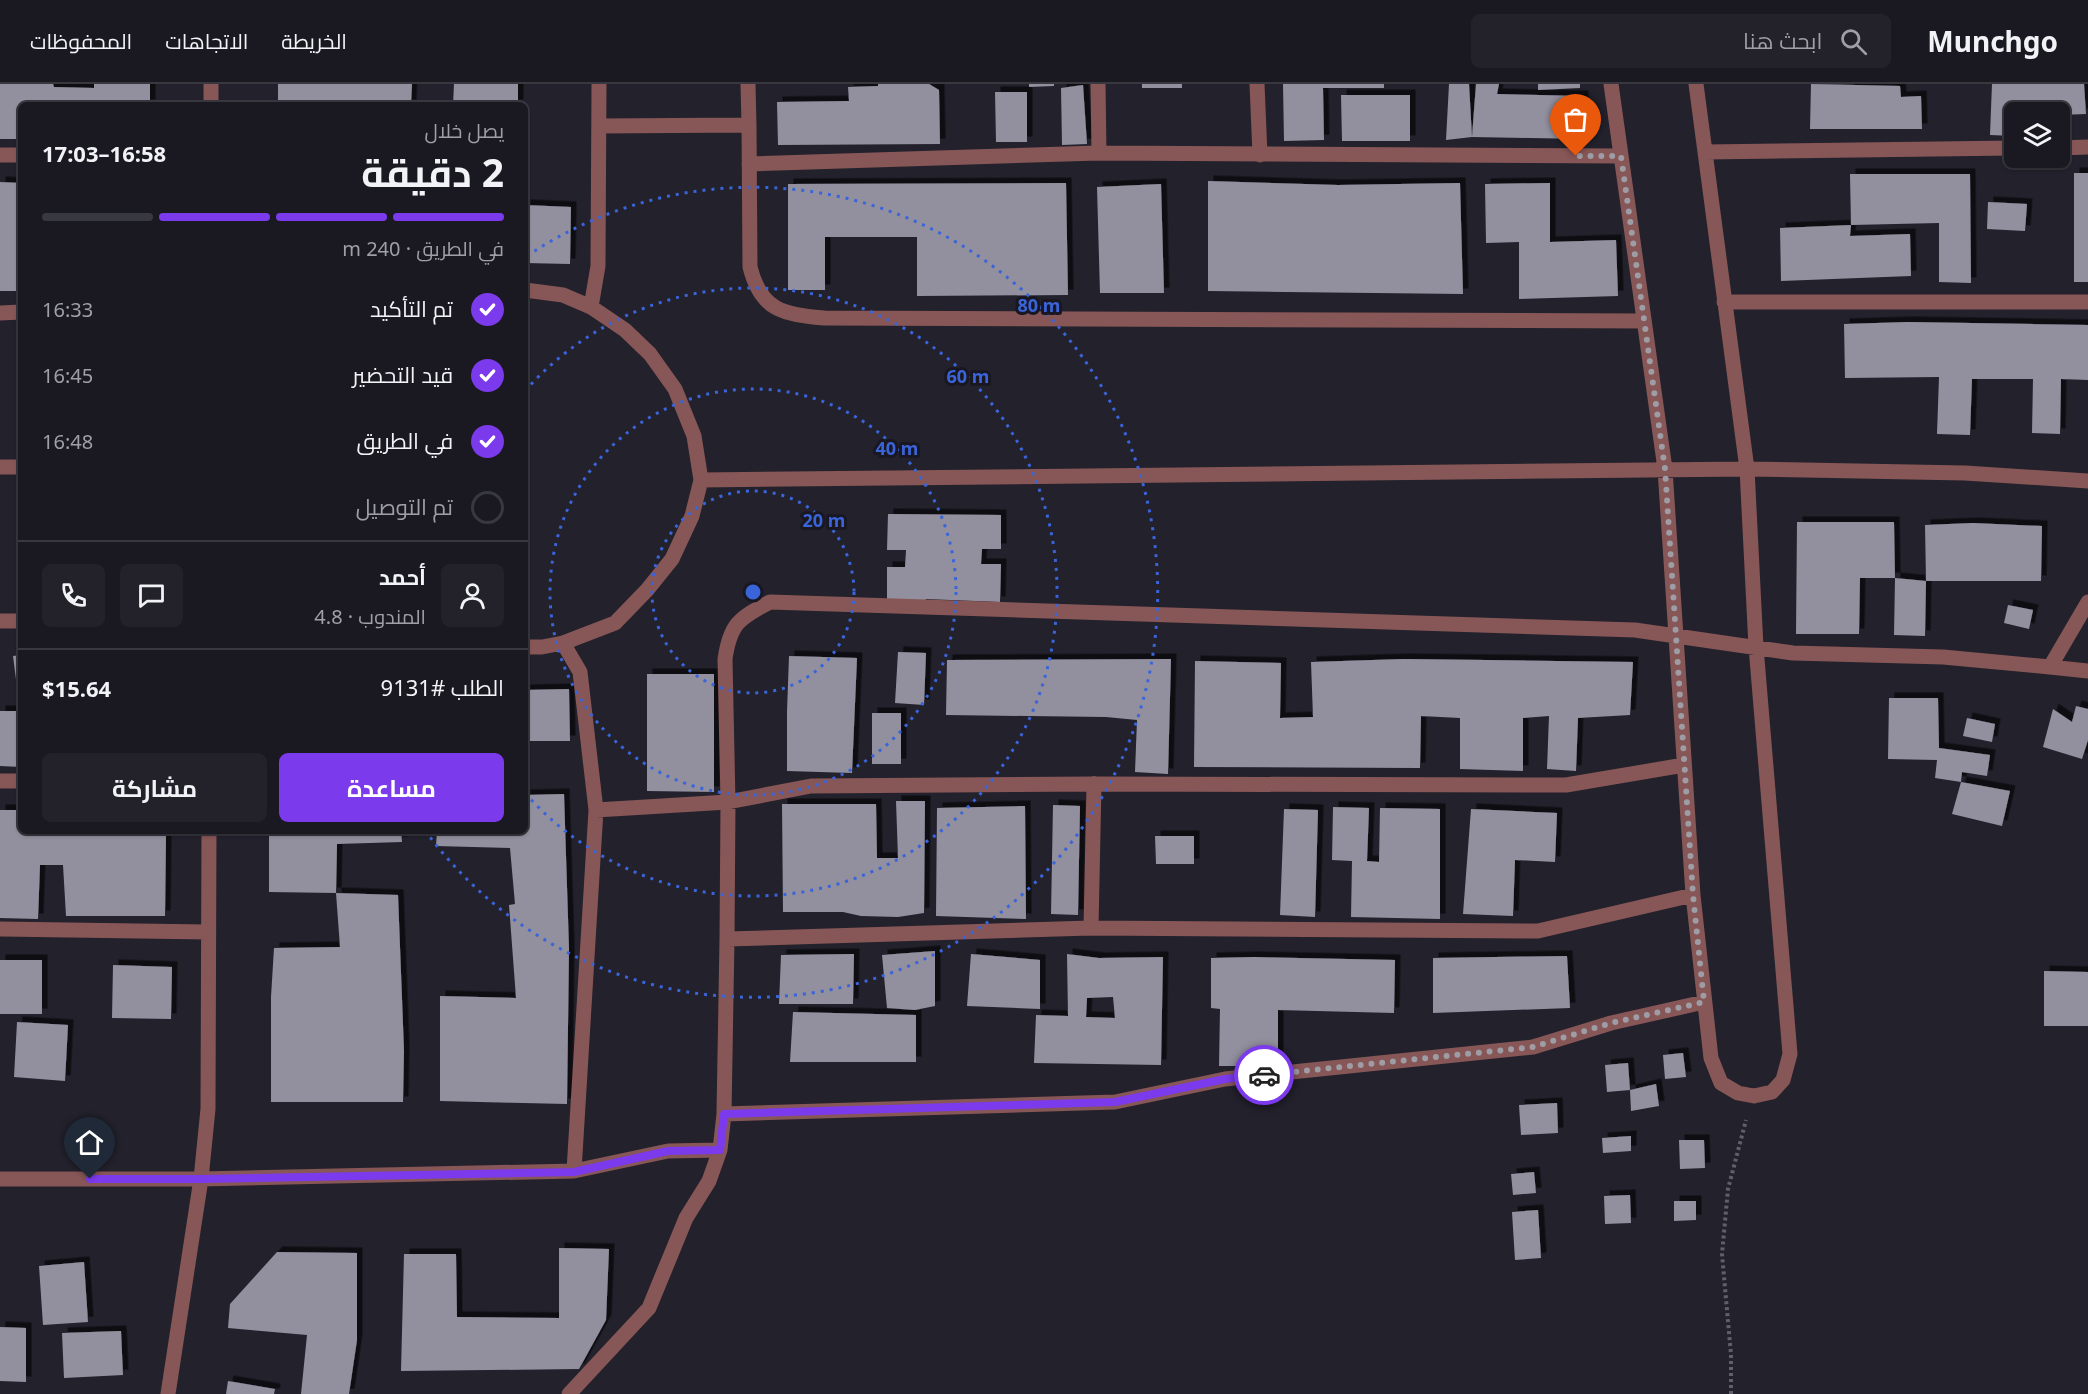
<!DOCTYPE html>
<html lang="ar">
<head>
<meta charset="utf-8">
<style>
	:root { --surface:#1a1921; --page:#23222a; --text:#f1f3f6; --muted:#9fa0a5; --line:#38383f; --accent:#7c3aed }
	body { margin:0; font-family:"Noto Sans",Cairo,sans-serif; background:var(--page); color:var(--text); direction:rtl; height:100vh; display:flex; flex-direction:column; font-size:22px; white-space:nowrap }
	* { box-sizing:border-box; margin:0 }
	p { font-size:20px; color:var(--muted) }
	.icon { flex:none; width:33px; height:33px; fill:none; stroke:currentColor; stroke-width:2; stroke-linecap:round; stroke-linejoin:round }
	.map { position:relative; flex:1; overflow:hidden; direction:ltr }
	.details { position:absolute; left:18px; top:18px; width:510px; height:732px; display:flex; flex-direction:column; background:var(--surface); border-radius:9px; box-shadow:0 2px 4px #0004,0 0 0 2px var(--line); direction:rtl }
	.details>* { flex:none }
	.fabs { position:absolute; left:2004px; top:18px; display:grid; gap:12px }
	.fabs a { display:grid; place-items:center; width:66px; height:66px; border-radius:9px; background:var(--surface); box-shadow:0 2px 4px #0004,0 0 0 2px var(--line); font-size:30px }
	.pin { position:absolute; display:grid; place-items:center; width:51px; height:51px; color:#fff; margin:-62px -26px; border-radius:50% 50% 50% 0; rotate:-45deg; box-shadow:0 0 6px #0007 }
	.pin .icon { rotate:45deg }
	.courier { position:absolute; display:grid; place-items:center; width:60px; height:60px; margin:-30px; border:4px solid #7c3aed; border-radius:50%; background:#fff; color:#222; box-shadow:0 2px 8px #0007 }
	.overview em { font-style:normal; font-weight:700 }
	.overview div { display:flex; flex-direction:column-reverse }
	.overview { display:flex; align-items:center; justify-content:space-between; height:102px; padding:0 24px }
	h1 { font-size:39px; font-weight:700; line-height:45px }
	.bar { display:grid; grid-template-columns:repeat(4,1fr); gap:9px 6px; align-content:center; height:72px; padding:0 24px }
	.bar i { height:8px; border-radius:4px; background:var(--line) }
	.bar .on { background:var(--accent) }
	.bar p { grid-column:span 4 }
	.line { display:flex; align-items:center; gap:15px; padding:0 24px; border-top:2px solid var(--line) }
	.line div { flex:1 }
	.round { display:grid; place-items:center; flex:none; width:63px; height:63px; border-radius:9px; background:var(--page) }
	ol { padding:0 24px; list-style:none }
	li { display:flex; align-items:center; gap:18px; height:66px }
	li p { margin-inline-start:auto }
	li .icon { padding:6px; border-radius:50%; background:var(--accent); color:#fff; stroke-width:4 }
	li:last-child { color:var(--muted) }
	li i { width:33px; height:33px; border:3px solid var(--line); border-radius:50% }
	.action { display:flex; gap:12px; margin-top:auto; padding:12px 24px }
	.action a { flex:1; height:69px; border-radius:9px; background:var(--accent); color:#fff; font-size:24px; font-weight:700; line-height:69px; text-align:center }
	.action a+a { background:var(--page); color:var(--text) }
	header { display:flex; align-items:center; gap:36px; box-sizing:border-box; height:84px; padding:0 30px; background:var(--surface); border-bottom:2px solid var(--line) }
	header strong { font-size:28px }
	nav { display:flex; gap:33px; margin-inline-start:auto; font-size:21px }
	.search { width:420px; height:54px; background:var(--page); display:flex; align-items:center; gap:15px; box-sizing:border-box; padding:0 21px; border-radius:9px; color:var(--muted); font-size:22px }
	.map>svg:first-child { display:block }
	.building { fill:#92909e; fill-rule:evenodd; filter:url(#shadow) }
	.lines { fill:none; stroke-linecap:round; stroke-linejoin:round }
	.path { stroke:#61606a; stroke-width:4; stroke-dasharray:3 3; stroke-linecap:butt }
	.street { stroke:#875656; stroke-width:15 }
	.done { stroke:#9e9da6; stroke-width:6; stroke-dasharray:0 10.8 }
	.route { stroke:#7c3aed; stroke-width:8 }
	.ring { fill:none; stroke:#3a64da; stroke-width:3; stroke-dasharray:3 6 }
	.centre { fill:#3a64da; stroke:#191822; stroke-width:3 }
	.ring-label { font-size:18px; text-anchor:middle; font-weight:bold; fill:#3a64da; stroke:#191822; stroke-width:6; stroke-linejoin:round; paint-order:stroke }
</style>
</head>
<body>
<header>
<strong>Munchgo</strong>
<div class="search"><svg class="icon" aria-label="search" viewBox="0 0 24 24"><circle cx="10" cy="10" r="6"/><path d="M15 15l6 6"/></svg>ابحث هنا</div>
<nav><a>الخريطة</a><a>الاتجاهات</a><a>المحفوظات</a></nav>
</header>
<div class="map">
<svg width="2088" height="1310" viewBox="0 0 2088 1310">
	<defs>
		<filter id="shadow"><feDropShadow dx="5.5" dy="-5.5" stdDeviation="0" flood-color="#0009"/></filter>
	</defs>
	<rect width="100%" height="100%" fill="#22212c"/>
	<path class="building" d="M0,0h53l1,3 40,1v-4h56v21h-129v34h-21z
		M278,0h134l-1,21h-133z
		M454,0h64v21h-65z
		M878,0h51l10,6 1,54 -162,1 -1,-43 72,-1 -1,-14 30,-1z
		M1029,0h25v2l-25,1z
		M1142,0h40v4h-40z
		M1283,0h101v4h-61l1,52 -40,1z
		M1449,0h20l3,53 -26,3z
		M1476,0h23l-2,10 86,2 1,43 -112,-2z
		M1538,0h42v4l-42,2z
		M1811,0l89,2 1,11 20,-1 1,33h-112z
		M1992,0h92l2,30 -26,1v-3h-46v24l-24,-1z
		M1083,1l4,59 -25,1 -1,-57z
		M995,8h32v50h-31z
		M1341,11h69v46h-68z
		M2074,89h14v109h-14z
		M1850,90h120l1,109 -32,-1v-59l-88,2z
		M1208,97l130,4 122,-2 3,111 -255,-3z
		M0,98l21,1v108h-21z
		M1066,99l2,112 -151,1v-59h-92v53h-37v-106z
		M1550,99v59l66,-2 2,56 -99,3v-57l-33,1 -1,-59z
		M1161,100l3,109h-64l-3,-106z
		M1988,118l39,2 -2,27 -38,-2z
		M525,121l46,2 -1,57 -45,-1z
		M1851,141l-1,11 60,-2 1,42 -130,5 -1,-53z
		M1908,238l180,3v55l-27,-1 -1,55 -28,-1 1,-54h-61l-2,56 -33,-1 2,-57 -94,1 -1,-54z
		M888,430l113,1v34h-19l-1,15h20l-1,38 -74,-3 -1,2h-38v-34h18l1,-17h-19z
		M1797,438h97l1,56h-35l-1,56h-63z
		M1973,439l69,3 -1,55h-115l-1,-56z
		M1895,494l31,3 -1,55 -31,-1z
		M2008,521l25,5 -4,19 -25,-6z
		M898,568l28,1 -2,52 -29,-2z
		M21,571v56h-1l-7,-55z
		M789,572l68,2 -5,115 -65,-2v-59z
		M1171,575l-3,115 -33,-2 2,-52 -31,-3 -160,-2 1,-55z
		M1404,575l229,3 -3,53 -52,3 -2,53 -29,-2 2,-53 -26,2v53l-63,-2v-51l-39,-2 -1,52 -226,-1 1,-106 86,2 -1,55 33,-1 -2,-55z
		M647,590h67v118l-67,-1z
		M569,605l1,52h-45v-51z
		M1889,614h49l1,50 51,7 -3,21 -25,-4 -1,10 49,9 -8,35 -50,-12 9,-32 -26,-4 2,-18 -49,-1z
		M2076,622l12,3v31l-6,19 -39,-12 10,-38 19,13z
		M0,627h21v56l-21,-1z
		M872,629h29v51h-29z
		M1967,634l28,6 -3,18 -29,-6z
		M564,710l5,155 -2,155 -127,-3v-105l76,2 -7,-93 6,-1 -5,-56 -74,-2 1,-15h88v-36z
		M896,717h29l-1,112 -26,4 -37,-1 -18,-4h-60l-1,-108h94l1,54h21z
		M1053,721l27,1 -2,109 -27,-1z
		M1025,722l1,113 -90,-3 1,-108z
		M1333,723l36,1 -2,53 12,1 1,-54 60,1v110l-89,-2 1,-56 -20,-1z
		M1284,725l34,1 -3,107 -35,-2z
		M1471,725l86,4 -2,49 -40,-2 -2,56 -50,-2z
		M0,726h21v21h105v4l40,1 -1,80h-99l-3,-51h-23l-2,54 -38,-1z
		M269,747h132l1,11 -65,2 -1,49 -67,-1z
		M1155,752h39v28h-38z
		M336,809l62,2 6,156 -1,51h-132v-105l3,-49 66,-1z
		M935,867v55l-20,4 -28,-2 -5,-53z
		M854,870l-1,50h-74l2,-49z
		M971,870l69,6v49l-73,-3z
		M1067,870l32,4 64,-1 -2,108 -127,-2 2,-48 32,1zM1113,913l2,21 -29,-1 1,-19z
		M1567,872l3,52 -137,5v-55z
		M1254,873l141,3 -1,53 -116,-3v56h-59l1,-57 -9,-1v-50z
		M0,876h42v54h-42z
		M113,881l59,2 -1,52 -59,-1z
		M2044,887l44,1v54h-44z
		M793,928l123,3v47h-126z
		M17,938l51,3 -3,56 -51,-4z
		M1683,969l3,24 -21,2 -2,-24z
		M1628,979l2,27 -23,2 -2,-27z
		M1656,1000l3,22 -28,5 -1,-21z
		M1557,1019l1,30 -37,2 -2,-30z
		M1631,1052v15l-28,2 -1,-15z
		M1679,1056h25l1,28 -25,1z
		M1534,1088l2,21 -23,2 -2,-21z
		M1630,1111l1,28 -26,1 -1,-28z
		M1674,1117h22v19l-22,1z
		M1538,1126l3,48 -26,2 -3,-48z
		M559,1164l50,1 -3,71 -27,49 -178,2 3,-117h52l1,63 102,1z
		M277,1168l80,1v87l-8,54h-48l6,-59 -79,-7 2,-24z
		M84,1178l4,60 -45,3 -4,-59z
		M0,1243l26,1v54l-26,-1z
		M121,1247l2,44 -59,3 -2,-45z
		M228,1297l47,8 -1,5h-48z"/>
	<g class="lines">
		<path class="path" d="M1731,1310v-39l-9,-101 6,-65 18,-69"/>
		<path class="street" d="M1098,0l1,69
			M1257,0l3,71
			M1611,0l54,385 28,426 18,163 10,25 17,10 16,3 18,-4 11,-12 7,-26 -34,-407 -9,-178 -51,-385
			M211,21v-21
			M749,41l1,142c11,44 33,47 74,51l820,3
			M599,42l150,-1 -1,-41
			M2060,64l28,-1
			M1705,68l309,-4
			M0,71h21
			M749,80l350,-11 522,3
			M525,206l38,5 28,12 34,23 25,24 25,35 19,47 7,44 -9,36 -20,43 -25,31 -32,33 -52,20 -21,4h-17
			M1724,218h364
			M591,223l7,-41 1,-182
			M0,229l21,-1
			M0,383h21
			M701,396l1046,-11 218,4 123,8
			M0,537h21
			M563,559l17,29 16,138 -22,361
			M2050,583l38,4
			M0,697h21
			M596,726l132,-8 83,-16 283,-2 472,1 118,-20
			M1091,844l3,-144
			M0,845l208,3
			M727,855l364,-11 447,3 155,-36
			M724,1030l391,-12 110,-23 308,-32 78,-24 93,-21
			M0,1095h201l373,-8 94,-20 52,-1
			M168,1310l33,-215 7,-70 1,-278
			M569,1310l80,-86 37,-90 23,-37 11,-31 4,-36 3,-175 1,-137 -3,-143c5,-35 14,-41 45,-57l865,28 158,23 150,4 107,10 38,-65"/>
	</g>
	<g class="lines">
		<path class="done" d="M1264,991l269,-28 78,-24 93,-21 -11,-107 -28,-426 -44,-313h-45"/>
		<path class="route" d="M90,1095h111l373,-7 94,-21 52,-1 4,-36 391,-12 110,-23 39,-4"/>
	</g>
	<g class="ring">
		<circle cx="753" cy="508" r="101"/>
		<circle cx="753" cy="508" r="203"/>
		<path d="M525 307A304 304 0 1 1 525 709"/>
		<path d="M527 172A405 405 0 1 1 427 749"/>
	</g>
	<circle cx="753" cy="508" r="9" class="centre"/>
	<g class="ring-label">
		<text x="1039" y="228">80 m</text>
		<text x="968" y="299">60 m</text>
		<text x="897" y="371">40 m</text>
		<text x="824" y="443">20 m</text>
	</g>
</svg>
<div class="fabs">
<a><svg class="icon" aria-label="layers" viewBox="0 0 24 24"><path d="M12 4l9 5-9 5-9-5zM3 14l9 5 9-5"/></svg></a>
</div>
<div class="pin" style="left:1576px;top:72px;background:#ea580c"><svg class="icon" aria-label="bag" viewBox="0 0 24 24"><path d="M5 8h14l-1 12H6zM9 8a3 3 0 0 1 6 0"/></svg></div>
<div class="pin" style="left:90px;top:1095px;background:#1f2937"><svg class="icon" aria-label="home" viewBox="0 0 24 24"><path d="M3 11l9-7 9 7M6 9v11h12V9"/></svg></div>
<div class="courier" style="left:1264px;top:991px"><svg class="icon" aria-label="car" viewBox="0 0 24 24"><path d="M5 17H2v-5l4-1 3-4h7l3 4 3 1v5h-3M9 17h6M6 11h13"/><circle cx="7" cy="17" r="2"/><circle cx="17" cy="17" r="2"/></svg></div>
<section class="details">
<div class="overview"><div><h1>2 دقيقة</h1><p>يصل خلال</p></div><em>16:58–17:03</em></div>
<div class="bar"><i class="on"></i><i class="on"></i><i class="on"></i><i></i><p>في الطريق · 240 m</p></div>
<ol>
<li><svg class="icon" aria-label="check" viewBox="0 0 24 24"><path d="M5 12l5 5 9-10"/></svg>تم التأكيد<p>16:33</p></li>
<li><svg class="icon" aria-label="check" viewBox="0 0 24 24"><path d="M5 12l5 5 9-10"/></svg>قيد التحضير<p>16:45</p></li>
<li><svg class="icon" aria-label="check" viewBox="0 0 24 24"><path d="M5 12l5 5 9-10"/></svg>في الطريق<p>16:48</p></li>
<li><i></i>تم التوصيل</li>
</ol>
<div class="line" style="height:108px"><a class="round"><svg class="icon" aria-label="person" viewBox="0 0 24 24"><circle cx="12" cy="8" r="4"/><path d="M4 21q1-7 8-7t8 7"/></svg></a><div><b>أحمد</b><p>المندوب · 4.8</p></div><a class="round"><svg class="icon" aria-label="chat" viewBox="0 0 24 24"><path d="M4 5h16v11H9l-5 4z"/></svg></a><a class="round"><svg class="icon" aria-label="phone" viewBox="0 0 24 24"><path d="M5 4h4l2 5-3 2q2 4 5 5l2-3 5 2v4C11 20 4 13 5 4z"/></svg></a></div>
<div class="line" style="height:78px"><div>الطلب #9131</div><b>$15.64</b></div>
<div class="action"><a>مساعدة</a><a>مشاركة</a></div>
</section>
</div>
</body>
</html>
